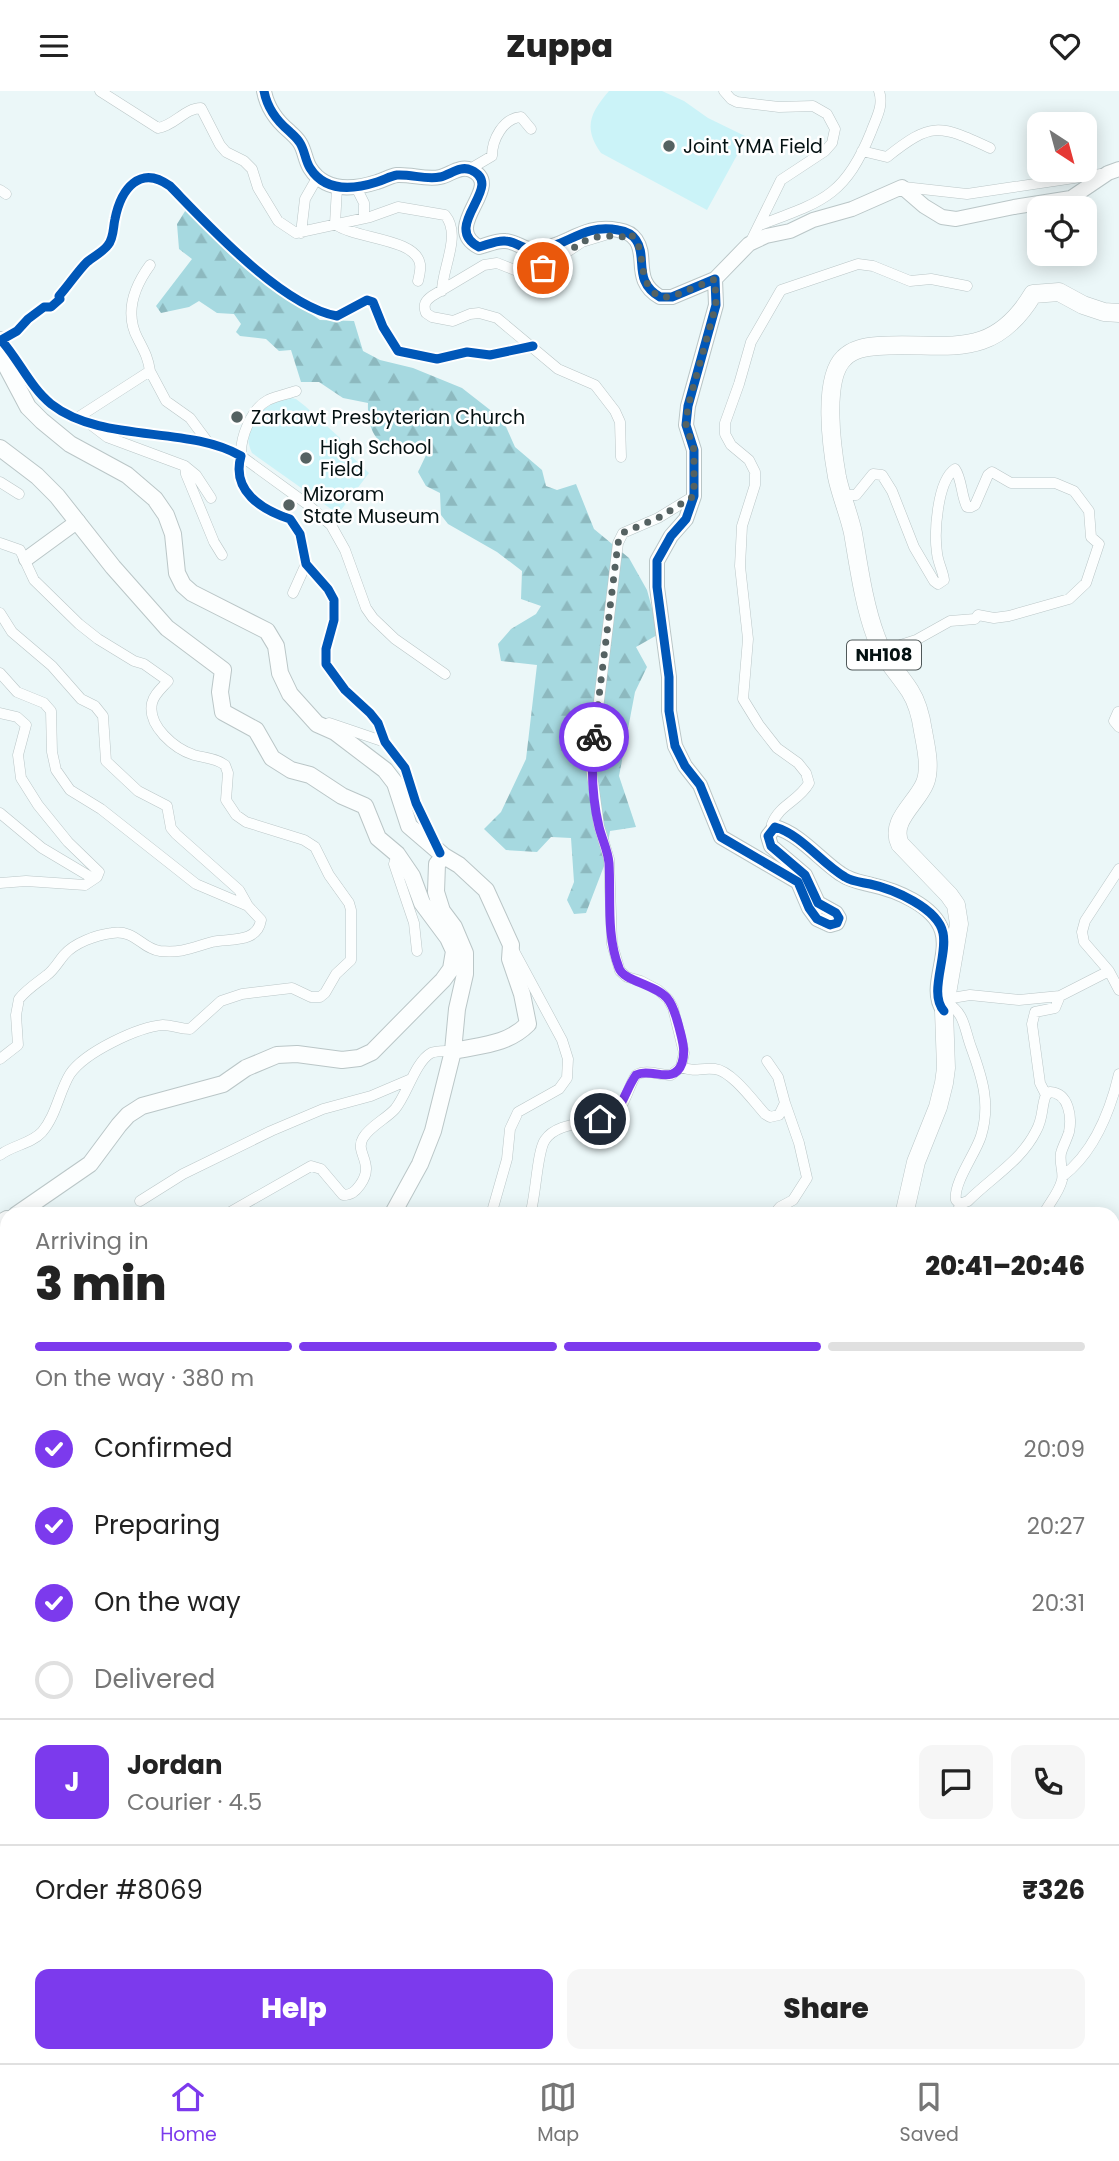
<!DOCTYPE html>
<html lang="en">
<head>
<meta charset="utf-8">
<style>
	:root { --surface:#fff; --page:#f6f6f6; --text:#222; --muted:#767676; --line:#e0e0e0; --accent:#7c3aed }
	body { margin:0; font-family:Poppins,sans-serif; background:var(--page); color:var(--text); height:100vh; display:flex; flex-direction:column; font-size:26px; white-space:nowrap }
	* { box-sizing:border-box; margin:0 }
	p { font-size:23px; color:var(--muted) }
	.icon { flex:none; width:38px; height:38px; fill:none; stroke:currentColor; stroke-width:2; stroke-linecap:round; stroke-linejoin:round }
	.map { position:relative; flex:1; overflow:hidden }
	.drawer { position:absolute; left:0px; top:1116px; width:1120px; height:856px; display:flex; flex-direction:column; background:var(--surface); border-radius:21px 21px 0 0; box-shadow:0 4px 18px #0003 }
	.drawer>* { flex:none }
	.needle { width:46px; rotate:144deg }
	.controls { position:absolute; left:1027px; top:21px; display:grid; gap:14px }
	.controls a { display:grid; place-items:center; width:70px; height:70px; border-radius:14px; background:var(--surface); box-shadow:0 4px 18px #0003; font-size:35px }
	.pin { position:absolute; display:grid; place-items:center; width:60px; height:60px; color:#fff; margin:-30px; border:4px solid #fff; border-radius:50%; box-shadow:0 2px 7px #0007 }
	.courier { position:absolute; display:grid; place-items:center; width:70px; height:70px; margin:-35px; border:5px solid #7c3aed; border-radius:50%; background:#fff; color:#222; box-shadow:0 2px 9px #0007 }
	.overview em { font-style:normal; font-weight:800 }
	.overview div { display:flex; flex-direction:column-reverse }
	.overview { display:flex; align-items:center; justify-content:space-between; height:119px; padding:0 35px }
	h1 { font-size:46px; font-weight:800; line-height:52px }
	.bar { display:grid; grid-template-columns:repeat(4,1fr); gap:10px 7px; align-content:center; height:84px; padding:0 35px }
	.bar i { height:9px; border-radius:5px; background:var(--line) }
	.bar .selected { background:var(--accent) }
	.bar p { grid-column:span 4 }
	.line { display:flex; align-items:center; gap:18px; padding:0 35px; border-top:2px solid var(--line) }
	.line div { flex:1 }
	.round { display:grid; place-items:center; flex:none; width:74px; height:74px; border-radius:14px; background:var(--page) }
	ol { padding:0 35px; list-style:none }
	li { display:flex; align-items:center; gap:21px; height:77px }
	li p { margin-inline-start:auto }
	li .icon { padding:7px; border-radius:50%; background:var(--accent); color:#fff; stroke-width:4 }
	li:last-child { color:var(--muted) }
	li i { width:38px; height:38px; border:4px solid var(--line); border-radius:50% }
	.action { display:flex; gap:14px; margin-top:auto; padding:14px 35px }
	.action a { flex:1; height:80px; border-radius:14px; background:var(--accent); color:#fff; font-size:28px; font-weight:800; line-height:80px; text-align:center }
	.action a+a { background:var(--page); color:var(--text) }
	header { display:flex; justify-content:space-between; align-items:center; height:91px; padding:0 35px; background:var(--surface); font-size:32px; font-weight:800 }
	.tab-bar { display:flex; justify-content:space-around; align-items:center; height:98px; border-top:2px solid var(--line); background:var(--surface); font-size:19px; color:var(--muted) }
	.tab-bar a { display:grid; justify-items:center; gap:4px }
	.tab-bar .selected { color:var(--accent) }
	.map>svg:first-child { display:block }
	.forest { fill:url(#forest-firs) }
	.garden { fill:#cbf3f8 }
	.lines { fill:none; stroke-linecap:round; stroke-linejoin:round }
	.street-casing { stroke:#bac6c7; stroke-width:11 }
	.secondary-casing { stroke:#bac6c7; stroke-width:16 }
	.primary-casing { stroke:#bac6c7; stroke-width:18 }
	.highway-casing { stroke:#bac6c7; stroke-width:19 }
	.street { stroke:#fcfefe; stroke-width:10 }
	.secondary { stroke:#fcfefe; stroke-width:14 }
	.primary { stroke:#fcfefe; stroke-width:16 }
	.highway { stroke:#fcfefe; stroke-width:18 }
	.cycleway-casing { stroke:#fff; stroke-width:13 }
	.cycleway { stroke:#0057b8; stroke-width:9 }
	.done { stroke:#556262; stroke-width:7; stroke-dasharray:0 12.6 }
	.route { stroke:#7c3aed; stroke-width:9 }
	.poi-dot { fill:#556262; stroke:#fff; stroke-width:2.5 }
	.labels { text-anchor:middle; stroke-width:5; stroke-linejoin:round; paint-order:stroke }
	.shield { fill:#fff; stroke:#4f5859; stroke-width:2 }
	.shield-label { font-size:18px; font-weight:bold; fill:#041112 }
	.poi-label { font-size:19px; fill:#041112; stroke:#fff; text-anchor:start }
</style>
</head>
<body>
<header><svg class="icon" aria-label="menu" viewBox="0 0 24 24"><path d="M4 6h16M4 12h16M4 18h16"/></svg>Zuppa<svg class="icon" aria-label="heart" viewBox="0 0 24 24"><path d="M12 20l-8-8c-3-5 5-10 8-4 3-6 11-1 8 4z"/></svg></header>
<div class="map">
<svg width="1119" height="1972" viewBox="0 0 1119 1972">
	<defs>
		<pattern id="forest-firs" width="22" height="20" patternUnits="userSpaceOnUse" patternTransform="scale(1.75)"><rect width="22" height="20" fill="#a6d9e0"/><path d="M5 1l3.5 6h-7zM16 11l3.5 6h-7z" fill="#8db9bf"/></pattern>
	</defs>
	<rect width="100%" height="100%" fill="#ebf7f8"/>
	<path class="forest" d="M187,117l94,85 39,27 34,1 9,30 17,9 33,8 49,20 41,32 12,27 27,23 4,16 11,4 19,-6 18,45 35,29 18,32 12,44 -23,13 11,20 -12,25 -16,84 17,51 -26,4 -6,35 -18,47 -12,1 -7,-14 7,-18 -3,-44 -20,-1 -14,15 -31,-2 -22,-21 17,-17 25,-53 11,-94 -36,-4 -3,-17 13,-15 25,-15 5,-8 -20,-7 1,-28 -25,-19 -49,-28 -7,-9 -1,-22 -14,-7 -8,-14 10,-21 -20,-9 -9,7c-25,-1 -32,-25 -31,-46l-25,-5 -24,-16h-18l-10,-32 -12,1 -13,-12 -26,-3 -4,-4 5,-8 -7,-10 -17,-1 -18,-12 -10,6 -28,6 -5,-7 36,-47 -13,-10 -2,-25z"/>
	<path class="garden" d="M609,0h53l22,10 24,17 39,19 -40,73 -106,-57c-18,-25 -11,-40 8,-62z
		M286,306l10,2 9,7 35,32 1,8 28,27 -31,41 -86,-61c-13,-28 10,-46 34,-56z"/>
	<g class="lines">
		<g class="street-casing">
			<path id="street" d="M100,0l58,37c16,-2 27,-20 43,-20l19,37 6,7 18,9 8,8 6,19 20,33 18,12 74,-16 28,-10 47,8c17,20 -3,53 -3,76
				M724,0l7,8 6,3 42,5 34,-1 14,8 8,15 -3,14 -7,8 -44,29 -31,63
				M862,60l25,6c44,-35 52,-33 103,-9
				M470,78l22,-13c0,-16 11,-38 29,-39l10,12
				M904,96l63,7 134,-20
				M337,97l-2,36c19,15 81,14 85,40 1,5 -1,13 -2,17
				M0,99l6,4
				M364,127v-15l-6,-12 7,-6
				M760,134c61,-23 85,-28 111,-93 5,-14 13,-26 8,-41
				M301,142l4,-34 12,-21
				M605,144l-23,7 -39,26 -23,4 -23,-9 -13,2 -52,31c-7,5 -9,9 -6,17l6,4 21,4 17,-7 9,-1 18,5 61,51 37,16 20,26 5,11 1,35
				M150,280l16,30 24,17 17,23
				M296,300c-9,3 -19,5 -28,9 -17,9 -28,38 -27,56l66,48 24,21 14,25 21,58 7,10 22,21 50,35
				M77,327l73,-47c-2,-14 -6,-20 -12,-32 -14,-26 -4,-52 12,-74
				M90,333l17,13 78,29 1,8 28,68 8,13
				M185,375l11,9 15,23
				M0,391l19,12
				M842,401l6,3h8l17,-21 9,1 10,16 22,56 20,34 4,3 6,-4c-1,-9 -6,-17 -7,-27 -3,-20 0,-72 18,-84 7,10 6,26 12,38h4l4,-2 13,-30 4,-3 19,11h44l19,8 15,20 2,26 8,7 -13,39 -17,16 -60,17 -15,2 -16,-3 -3,4 -25,2 -34,19 -34,11
				M0,452l20,7 14,30 45,44 19,15 36,22 10,3 24,17c-6,7 -14,13 -16,22 -5,23 23,46 42,52 11,3 22,3 31,10l3,8 -2,27 10,15 10,7 58,18 11,7 14,28 20,28 2,7v50l-15,14 -11,19 -5,4h-9l-19,-9 -50,6 -21,7 -31,28c-10,0 -18,-4 -27,-4 -25,2 -78,27 -93,49 -11,18 -14,42 -28,58 -11,12 -29,13 -42,23
				M293,502l13,-29
				M0,522l12,19 40,34 29,33 14,7 8,10 3,45 32,30 29,15 4,22 5,6 63,56 9,16
				M0,582l17,19 27,11 7,8 1,41 4,18 14,20 31,19 95,75 52,22 13,14c-4,24 -32,18 -49,22 -21,6 -29,11 -52,9 -18,-2 -25,-22 -48,-18 -16,2 -38,10 -48,22 -6,7 -10,15 -17,20 -10,8 -20,14 -28,24l-3,16 2,30 -18,14
				M1118,621l-4,9 5,6
				M0,622l17,4 9,8 -8,30 3,23 17,27 30,37 31,30 -2,5 -12,8 -59,-4 -26,2
				M329,632l56,19
				M0,722l42,35 52,31
				M775,736l-3,-3c7,-19 27,-23 37,-41l-3,-10 -8,-10 -21,-15 -18,-23 -16,-26 5,-60 -8,-73 2,-40 13,-41v-13l-6,-12 -18,-15 -6,-11v-11l14,-39 12,-42 30,-52 77,-26 15,2 37,15 21,-2 36,7
				M438,758l-22,-46 -11,-35 -20,-26 -7,-19 -8,-10 -25,-23 -19,-26v-15l8,-29v-20l-6,-11 -22,-25 -6,-30 -10,-15c-28,-9 -59,-28 -49,-63 -54,-31 -139,-12 -190,-52 -21,-17 -32,-44 -50,-64l16,-9 11,-12 16,-12h7l9,-8 -1,-3c10,-11 18,-24 28,-34 7,-6 16,-10 21,-17 6,-7 5,-18 7,-26 6,-30 25,-55 55,-33 39,40 112,120 167,130l30,-16 6,2 10,25 15,24 39,8 30,-7 23,3 43,-9
				M397,763l-3,10 20,59 3,28
				M1119,778l-34,52 -3,11 2,10 25,29 10,19
				M946,908l24,-4 49,5 41,-4
				M946,911c19,11 18,26 25,45 11,30 20,57 10,89 -5,17 -28,47 -25,64l4,4 8,-3c24,-24 53,-40 68,-70 8,-14 5,-25 10,-36l4,-3c19,1 22,25 19,40 -2,7 -6,14 -8,21 -2,10 3,19 1,27 -3,13 -13,23 -19,35
				M767,970l11,16 7,26
				M681,976c17,6 19,0 34,2 17,2 39,33 50,45l5,3 9,-2 6,-12 14,40 8,35 -14,22 -13,7 -7,8
				M1046,1004l-6,-12 -8,-59 3,-12 20,-4 5,-12 49,-25
				M1063,1085c31,-24 47,-64 56,-102
				M140,1110l43,-27 88,-43 52,-22 48,-13 40,-17
				M225,1124l86,-49 10,3 22,26c8,0 12,-3 17,-10 16,-22 -6,-32 3,-47 7,-12 23,-19 32,-29 12,-14 20,-47 36,-56 6,-3 16,-2 22,-2
				M491,1124l16,-56 3,-30 8,-17 41,-23 8,-11 1,-19 -6,-19 -49,-91
				M530,1124c6,-19 7,-64 15,-75 14,-21 52,-14 70,-27 11,-9 13,-26 21,-38 11,-6 22,0 35,0l10,-8 3,-14 -11,-45 -5,-9 -10,-9 -17,-9 -14,-4 -7,-6 -8,-27 -3,-85 -10,-33 -8,-59 27,-224 5,-10 35,-15 36,-22
				M957,1124l3,-11
				M0,1346l7,7
				M0,1371l7,7
				M1113,1469l6,6
				M0,1587l7,7
				M0,1681l7,-10
				M1113,1756l6,2
				M0,1788l7,2
				M0,1841l7,8
				M0,1935l7,-1
				M56,1965l4,7
				M233,1965l7,7
				M391,1965l11,7
				M641,1965l6,7
				M1072,1965l6,7
				M158,1972v-7"/>
		</g>
		<g class="secondary-casing">
			<path id="secondary" d="M264,0c3,16 13,30 25,40 4,4 8,7 11,12 5,8 5,17 10,25 15,24 42,22 67,14 7,-2 13,-6 20,-7 14,-1 29,5 43,2 10,-2 20,-12 31,-7 36,16 -32,56 8,77 8,-2 18,-7 26,-6 11,0 20,10 31,9 31,-3 47,-27 82,-20 7,1 14,4 18,10 12,17 -4,41 24,57h12l43,-18 1,26 -28,101 -2,19 8,25v46l-8,23 -15,17 -14,25v26l12,90v34l6,35 10,20 15,19 21,52 77,45 11,26 8,11 13,6 7,-2 2,-5 -3,-5 -18,-10 -13,-28 -34,-29 -3,-10 7,-9c25,7 45,33 66,47 10,7 20,8 31,11 23,5 62,20 70,46 8,25 -14,57 1,79
				M715,188l34,-35 17,-8 24,-5 23,-11 39,-11 50,-22 22,19 18,11 14,2 58,-12 57,-9 37,-25 11,-4
				M26,468l52,-38"/>
		</g>
		<g class="primary-casing">
			<path id="primary" d="M0,249l2,18 26,49 14,14 28,23 57,31 28,24 11,16 7,19 4,39 6,12 9,8 75,38 9,15 4,27 10,21 27,30 18,8 50,38 10,13 14,43 35,30 -7,8 -1,28 6,19 12,16 11,26v21l-8,35 -4,42 -20,80 -13,33 -28,51
				M0,357l37,28 20,20 56,71 54,61 56,42 -3,22 3,20 33,18 16,28 19,12 19,5 32,21 23,10 13,32 19,16 15,22 10,27 26,35 6,13 -3,18 -8,11 -71,72 -13,6 -17,2 -45,-6 -20,1 -31,13 -23,16 -81,22 -14,9 -9,10 -29,39 -74,51
				M444,765l15,9 27,25 25,55 -1,14 12,35 6,30c-21,21 -47,21 -75,27
				M0,1132l7,-4
				M0,1521l7,10
				M313,1965l8,7
				M629,1965l1,7"/>
		</g>
		<g class="highway-casing">
			<path id="highway" d="M904,1124l12,-53 22,-55 6,-24 2,-15 -2,-57 15,-87 -3,-19 -7,-10 -49,-51c-11,-23 17,-41 25,-61 6,-15 1,-36 -2,-52 -2,-14 -6,-29 -13,-40 -12,-19 -27,-32 -34,-54 -12,-32 -17,-69 -23,-104 -4,-19 -12,-37 -16,-56 -5,-28 -15,-98 7,-119 9,-9 21,-11 34,-12 66,-5 113,18 155,-52l26,-2 24,13 21,7 15,1
				M1113,1948l6,13"/>
		</g>
		<use href="#street" class="street"/>
		<use href="#secondary" class="secondary"/>
		<use href="#primary" class="primary"/>
		<use href="#highway" class="highway"/>
		<g class="cycleway-casing">
			<path id="cycleway" d="M264,0c3,16 13,30 25,40 4,4 8,7 11,12 5,8 5,17 10,25 15,24 42,22 67,14 7,-2 13,-6 20,-7 14,-1 29,5 43,2 10,-2 20,-12 31,-7 36,16 -32,56 8,77 8,-2 18,-7 26,-6 11,0 20,10 31,9 31,-3 47,-27 82,-20 7,1 14,4 18,10 12,17 -4,41 24,57h12l43,-18 1,26 -28,101 -2,19 8,25v46l-8,23 -15,17 -14,25v26l12,90v34l6,35 10,20 15,19 21,52 77,45 11,26 8,11 13,6 7,-2 2,-5 -3,-5 -18,-10 -13,-28 -34,-29 -3,-10 7,-9c27,8 46,36 70,50 8,5 16,5 25,7 23,5 68,24 73,49 5,23 -15,61 1,78
				M440,762l-24,-50 -11,-35 -20,-26 -7,-19 -8,-10 -25,-23 -19,-26v-15l8,-29v-20l-6,-11 -22,-25 -6,-30 -10,-15c-28,-9 -59,-28 -49,-63 -54,-31 -139,-12 -190,-52 -21,-17 -32,-44 -50,-64l16,-9 11,-12 16,-12h7l9,-8 -1,-3c10,-11 18,-24 28,-34 7,-6 16,-10 21,-17 6,-7 5,-18 7,-26 6,-30 25,-55 55,-33 39,40 112,120 167,130l30,-16 6,2 10,25 15,24 39,8 30,-7 23,3 43,-9"/>
		</g>
		<use href="#cycleway" class="cycleway"/>
	</g>
	<g class="lines">
		<path class="done" d="M543,177c35,-16 34,-37 81,-31l5,-4c21,16 4,48 31,64h11l44,-18 1,26 -28,101 -2,19 8,25v46l-36,22 -36,15 -4,10 -24,194"/>
		<path class="route" d="M594,646c-3,30 -2,61 5,90 3,12 9,24 10,36 2,34 -3,72 10,105 4,13 36,16 48,30 7,8 9,19 12,29 3,12 7,24 3,36 -8,23 -31,4 -46,12 -14,20 -10,34 -36,44"/>
	</g>
	<g class="poi-dot">
		<circle cx="669" cy="55" r="7"/>
		<circle cx="237" cy="326" r="7"/>
		<circle cx="306" cy="367" r="7"/>
		<circle cx="289" cy="414" r="7"/>
	</g>
	<g class="labels">
		<rect class="shield" x="847" y="549.5" width="74" height="29" rx="5"/>
		<g class="shield-label">
			<text x="884" y="570">NH108</text>
		</g>
		<g class="poi-label">
			<text x="683" y="62">Joint YMA Field</text>
			<text x="251" y="333">Zarkawt Presbyterian Church</text>
			<text x="320" y="363">High School<tspan x="320" dy="22">Field</tspan></text>
			<text x="303" y="410">Mizoram<tspan x="303" dy="22">State Museum</tspan></text>
		</g>
	</g>
</svg>
<div class="controls">
<a><svg class="needle" viewBox="-14 -14 28 28"><path d="M0-13l5 13h-10z" fill="#e53935"/><path d="M0 13l5-13h-10z" fill="#767676"/></svg></a>
<a><svg class="icon" aria-label="locate" viewBox="0 0 24 24"><circle cx="12" cy="12" r="6"/><path d="M12 2v4M12 18v4M2 12h4M18 12h4"/></svg></a>
</div>
<div class="pin" style="left:543px;top:177px;background:#ea580c"><svg class="icon" aria-label="bag" viewBox="0 0 24 24"><path d="M5 8h14l-1 12H6zM9 8a3 3 0 0 1 6 0"/></svg></div>
<div class="pin" style="left:600px;top:1028px;background:#1f2937"><svg class="icon" aria-label="home" viewBox="0 0 24 24"><path d="M3 11l9-7 9 7M6 9v11h12V9"/></svg></div>
<div class="courier" style="left:594px;top:646px"><svg class="icon" aria-label="bike" viewBox="0 0 24 24"><circle cx="6" cy="16" r="4"/><circle cx="18" cy="16" r="4"/><path d="M6 16l4-8h5l3 8M10 8l3 8H6M13 5h3"/></svg></div>
<section class="drawer">
<div class="overview"><div><h1>3 min</h1><p>Arriving in</p></div><em>20:41–20:46</em></div>
<div class="bar"><i class="selected"></i><i class="selected"></i><i class="selected"></i><i></i><p>On the way · 380 m</p></div>
<ol>
<li><svg class="icon" aria-label="check" viewBox="0 0 24 24"><path d="M5 12l5 5 9-10"/></svg>Confirmed<p>20:09</p></li>
<li><svg class="icon" aria-label="check" viewBox="0 0 24 24"><path d="M5 12l5 5 9-10"/></svg>Preparing<p>20:27</p></li>
<li><svg class="icon" aria-label="check" viewBox="0 0 24 24"><path d="M5 12l5 5 9-10"/></svg>On the way<p>20:31</p></li>
<li><i></i>Delivered</li>
</ol>
<div class="line" style="height:126px"><b class="round" style="background:var(--accent);color:#fff">J</b><div><b>Jordan</b><p>Courier · 4.5</p></div><a class="round"><svg class="icon" aria-label="chat" viewBox="0 0 24 24"><path d="M4 5h16v11H9l-5 4z"/></svg></a><a class="round"><svg class="icon" aria-label="phone" viewBox="0 0 24 24"><path d="M5 4h4l2 5-3 2q2 4 5 5l2-3 5 2v4C11 20 4 13 5 4z"/></svg></a></div>
<div class="line" style="height:91px"><div>Order #8069</div><b>₹326</b></div>
<div class="action"><a>Help</a><a>Share</a></div>
</section>
</div>
<nav class="tab-bar">
<a class="selected"><svg class="icon" aria-label="home" viewBox="0 0 24 24"><path d="M3 11l9-7 9 7M6 9v11h12V9"/></svg>Home</a>
<a><svg class="icon" aria-label="map" viewBox="0 0 24 24"><path d="M3 6l6-2 6 2 6-2v14l-6 2-6-2-6 2zM9 4v14M15 6v14"/></svg>Map</a>
<a><svg class="icon" aria-label="saved" viewBox="0 0 24 24"><path d="M7 4h10v16l-5-4-5 4z"/></svg>Saved</a>
</nav>
</body>
</html>
